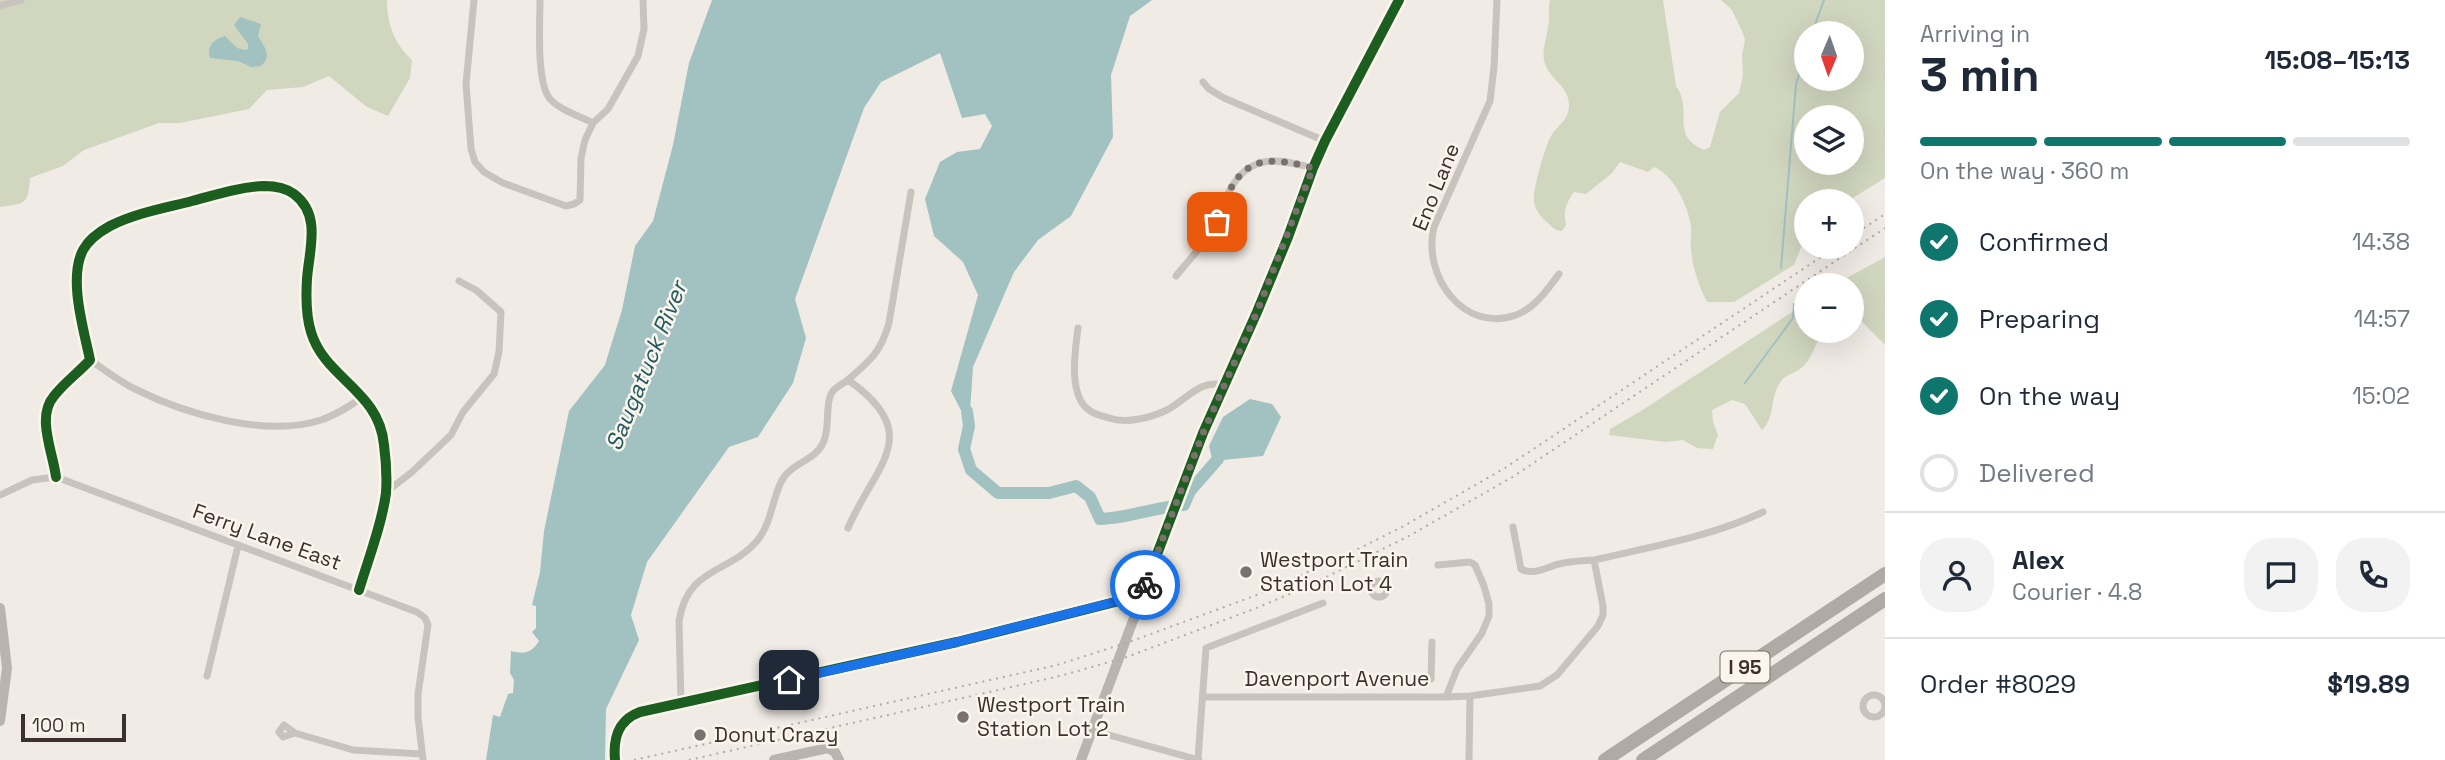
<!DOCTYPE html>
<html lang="en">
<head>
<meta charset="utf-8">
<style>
	:root { --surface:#fff; --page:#f2f2f3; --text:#1f2937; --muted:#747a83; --line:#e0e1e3; --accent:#0f766e }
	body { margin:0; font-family:"Space Grotesk",sans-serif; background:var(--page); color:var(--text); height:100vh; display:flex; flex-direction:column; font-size:26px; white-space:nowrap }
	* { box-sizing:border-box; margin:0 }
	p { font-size:23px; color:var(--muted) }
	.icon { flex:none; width:38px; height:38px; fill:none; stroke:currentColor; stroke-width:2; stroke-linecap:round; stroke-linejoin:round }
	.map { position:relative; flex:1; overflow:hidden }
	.panel { display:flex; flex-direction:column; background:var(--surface); width:560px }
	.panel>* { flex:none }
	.needle { width:46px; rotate:182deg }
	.buttons { position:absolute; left:1794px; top:21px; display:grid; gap:14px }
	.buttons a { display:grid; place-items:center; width:70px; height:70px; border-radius:50%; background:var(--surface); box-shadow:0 7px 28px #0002; font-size:35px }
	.scale { position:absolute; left:21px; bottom:18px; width:105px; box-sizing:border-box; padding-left:7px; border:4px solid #3b302b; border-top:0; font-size:19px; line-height:24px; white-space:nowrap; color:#3b302b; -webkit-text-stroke:5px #fbf5ee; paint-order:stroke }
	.pin { position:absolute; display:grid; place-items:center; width:60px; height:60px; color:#fff; margin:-30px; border-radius:14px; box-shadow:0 4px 10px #0006 }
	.courier { position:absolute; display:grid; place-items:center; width:70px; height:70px; margin:-35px; border:5px solid #1a73e8; border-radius:50%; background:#fff; color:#222; box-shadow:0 2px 9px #0007 }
	.summary em { font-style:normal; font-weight:800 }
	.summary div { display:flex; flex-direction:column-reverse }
	.summary { display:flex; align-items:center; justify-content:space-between; height:119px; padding:0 35px }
	h1 { font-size:46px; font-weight:800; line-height:52px }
	.bar { display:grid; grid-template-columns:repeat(4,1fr); gap:10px 7px; align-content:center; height:84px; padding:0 35px }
	.bar i { height:9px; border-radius:5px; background:var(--line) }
	.bar .current { background:var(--accent) }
	.bar p { grid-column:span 4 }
	.line { display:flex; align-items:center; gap:18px; padding:0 35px; border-top:2px solid var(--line) }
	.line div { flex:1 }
	.round { display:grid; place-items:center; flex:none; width:74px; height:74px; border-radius:28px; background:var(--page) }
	ol { padding:0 35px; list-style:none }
	li { display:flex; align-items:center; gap:21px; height:77px }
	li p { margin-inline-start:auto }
	li .icon { padding:7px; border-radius:50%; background:var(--accent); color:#fff; stroke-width:4 }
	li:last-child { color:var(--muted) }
	li i { width:38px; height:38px; border:4px solid var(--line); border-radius:50% }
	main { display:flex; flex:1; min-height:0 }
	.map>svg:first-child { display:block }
	.green { fill:#d1d6bf; fill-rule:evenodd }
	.water { fill:#a1c2c1 }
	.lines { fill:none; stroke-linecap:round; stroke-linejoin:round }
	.stream { stroke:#a1c2c1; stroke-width:2 }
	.river { stroke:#a1c2c1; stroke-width:12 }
	.street { stroke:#c9c3be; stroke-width:7 }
	.secondary { stroke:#bab3ae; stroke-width:10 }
	.highway { stroke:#afaaa4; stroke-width:14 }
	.rail { stroke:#b1aca8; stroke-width:2; stroke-dasharray:2 5; stroke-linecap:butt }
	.cycleway-casing { stroke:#fbf5ee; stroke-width:15 }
	.cycleway { stroke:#1b5e20; stroke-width:10 }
	.done { stroke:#7a716c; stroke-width:7; stroke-dasharray:0 12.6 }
	.route { stroke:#1a73e8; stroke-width:9 }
	.poi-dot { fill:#7a716c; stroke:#fbf5ee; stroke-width:2.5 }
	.labels { text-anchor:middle; stroke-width:5; stroke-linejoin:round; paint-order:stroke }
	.shield { fill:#fbf5ee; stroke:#756b66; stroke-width:2 }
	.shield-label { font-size:19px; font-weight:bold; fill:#3b302b }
	.street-label { font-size:21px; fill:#3b302b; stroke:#fbf5ee }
	.poi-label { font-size:21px; fill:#3b302b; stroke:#fbf5ee; text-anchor:start }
	.water-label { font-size:23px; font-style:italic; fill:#1f5a5e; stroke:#fbf5ee }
</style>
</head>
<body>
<main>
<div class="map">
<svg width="1885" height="760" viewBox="0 0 1885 760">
	<rect width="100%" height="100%" fill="#f0ebe5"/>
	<path class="green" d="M0,0h387c0,24 7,43 25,60l-2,18 -22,38 -21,-9 -38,-31 -26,11 -36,3 -18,19 -69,14h-21l-75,27 -21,16 -33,12c-2,27 -4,25 -30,29z
		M1550,0h113l13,86c18,26 -7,48 28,64l6,-3 10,-35 19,-19 4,-17 -1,-21 3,-15 -3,-9 -10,-21 -11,-10h164v178l-37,23h-42v34l-12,30 -60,37h-27c-8,-16 -15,-36 -16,-53 -1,-8 1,-15 0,-23 -3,-20 -17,-51 -37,-59l-6,5 -28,-10 -8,11 -26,21 -12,-2c-8,11 -11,19 -8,33l-4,6c-6,0 -9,-3 -13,-7 -7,-6 -13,-12 -15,-22 -2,-11 10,-50 15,-62 6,-14 21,-19 20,-36 -1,-15 -11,-20 -19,-31 -12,-16 -4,-30 -2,-46 2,-9 0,-18 2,-27zM1806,33h46v46h-46zM1806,117h46v46h-46z
		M1885,257v88l-33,-33v-27h-18z
		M1806,303v28h15c-4,12 -10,30 -21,38 -9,6 -15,5 -21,15 -9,15 -4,33 -17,46l-17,-26 -13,-4 -20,10 1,12 5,13 -5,14 -16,-1 -14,-8 -17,2 -57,-7 1,-6 31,-18z"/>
	<path class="water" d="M712,0h440l-22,16 -19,59 2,62 -42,79 -33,24 -24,32 -41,95 -4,59 -18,-35 27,-96 -15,-33 -29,-26 -9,-37 15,-37 17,-10 23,-3 12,-23 -7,-12 -23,4 -22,-65 -59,29 -17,26 -69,191 11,39 -13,45 -35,54 -29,10 -82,115 -16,53 8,25 -33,69 -1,51h-119l7,-45 7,2 8,-23 5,-1 1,-13 -4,-7 1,-22c13,3 20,3 28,-10l-7,-9 4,-4v-22l-4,-1 8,-33 4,-41 25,-120 36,-46 3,-10 14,-45 13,-64 18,-25 20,-76 16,-82z
		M240,17l21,7 -3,12c6,11 15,19 3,30l-10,1 -13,-6 -28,-3c-4,-12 4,-19 15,-22l12,12 8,2 3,-1v-5l-14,-19z
		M1250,399l22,5 9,13 -18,39 -40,4 -11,-2 -3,-12 14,-29z"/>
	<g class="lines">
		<path class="stream" d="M1812,33l12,-33
			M1781,268l15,-184 10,-31
			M1745,383l48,-65 1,-14"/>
		<path class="river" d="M967,411l2,15 -5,23 7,21 27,23h51l27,-7 14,11 10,22c29,-1 55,-12 84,-14l6,-14 28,-32"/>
		<path class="street" d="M474,0l-8,84 5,65 4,13 9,10 19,11 63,23 8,-2 6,-4 1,-42 4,-18 8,-17 15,-14 30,-53 6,-27 -1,-29
			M540,0c0,22 -4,83 10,99 10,11 29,17 43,24
			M1497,0l-3,67 -4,34 -56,126c-12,48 29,107 82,88 19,-7 31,-25 43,-41
			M0,6l21,-6
			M1203,82l6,7 15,9 101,43
			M1176,276c14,-17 29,-33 40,-52 7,-11 8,-25 15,-36 20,-35 49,-29 82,-20
			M1078,328c-3,22 -10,68 11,82 6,5 13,6 20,8 17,6 41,0 58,-8 19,-10 33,-31 56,-25
			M90,360c15,10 29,21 45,29 50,25 131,49 186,31 15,-5 29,-14 42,-23
			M56,477c-3,-25 -20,-60 -2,-81 10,-13 25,-24 36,-36 -6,-30 -22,-81 -7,-110 6,-11 16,-18 27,-24 25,-13 55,-18 82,-25 23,-6 48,-14 72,-15 11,0 22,2 30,8 28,21 15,56 13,85 -1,16 -1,37 4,53 14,47 68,58 73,113 2,15 3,33 2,48 -4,31 -18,67 -27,97
			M386,492l26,-20 39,-37 12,-23 31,-38 5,-22 2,-40 -25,-22 -17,-9
			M0,495l32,-15 24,-3 361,135 8,6 3,7 -10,69v23l5,43
			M1513,527l8,42c14,7 25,-2 38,-5 12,-3 23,-3 35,-4
			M848,528c27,-63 78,-94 0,-148
			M1438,565l32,-3 5,3 9,21 5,18v12l-7,17 -25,36 -11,28
			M1371 589a8 8 0 1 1 16 0a8 8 0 1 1-16 0Z
			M207,676l31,-130
			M1431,679l1,-37
			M1863 706a11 11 0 1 1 22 0a11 11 0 1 1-22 0Z
			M1204,697h242l24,-1 70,-10 17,-11 41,-49 5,-11v-9l-9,-46c56,-13 116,-23 169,-48
			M681,703l-2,-82c9,-55 50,-47 78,-80 14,-17 15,-40 24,-59 9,-19 34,-21 42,-39 8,-15 1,-41 10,-52 4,-5 12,-8 17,-13 22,-19 31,-27 39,-55l22,-131
			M1091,730l108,30
			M295,733l-11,-8 -5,7 4,5 12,-4 58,17 69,4
			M1198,759l8,-111 117,-45
			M615,760c-2,-22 3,-40 25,-48l317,-70 170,-43h13
			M1469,760l1,-64"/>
		<path class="secondary" d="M0,608l7,60 -7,53
			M774,760l54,-12 7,4 4,8
			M1081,760l122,-327 54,-121 31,-75 25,-69 12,-27 74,-141"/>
		<path class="highway" d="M1605,760l280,-186
			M1643,760l242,-161"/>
		<path class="rail" d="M1852,236l33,-22
			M634,760l423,-95 75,-24 122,-45 90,-40 58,-29 103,-59 331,-221
			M689,760l371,-84 67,-19 132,-50 47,-20 101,-50 104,-59 374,-250"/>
		<g class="cycleway-casing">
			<path id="cycleway" d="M56,477c-3,-25 -20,-60 -2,-81 10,-13 25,-24 36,-36 -6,-30 -22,-81 -7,-110 6,-11 16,-18 27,-24 25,-13 55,-18 82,-25 23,-6 48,-14 72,-15 11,0 22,2 30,8 28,21 15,56 13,85 -1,16 -1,37 4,53 14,47 68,58 73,113 2,15 3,33 2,48 -4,31 -18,67 -27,97
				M615,760c-2,-22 3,-40 25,-48l317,-70 170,-43h13l63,-166 54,-121 31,-75 25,-69 12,-27 74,-141"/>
		</g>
		<use href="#cycleway" class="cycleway"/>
	</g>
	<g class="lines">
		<path class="done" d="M1145,585l58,-152 54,-121 56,-144c-34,-9 -64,-15 -83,22 -5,10 -8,21 -13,32"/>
		<path class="route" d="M789,680l168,-38 169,-43h14l5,-14"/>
	</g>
	<g class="poi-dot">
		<circle cx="1246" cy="572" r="7"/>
		<circle cx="963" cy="717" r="7"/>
		<circle cx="700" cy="735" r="7"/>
	</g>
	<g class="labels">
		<rect class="shield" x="1720.5" y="651.5" width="49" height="31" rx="5"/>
		<g class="shield-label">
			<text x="1745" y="674">I 95</text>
		</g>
		<g class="street-label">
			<text transform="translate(1436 187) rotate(-68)" y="7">Eno Lane</text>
			<text transform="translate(267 537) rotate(20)" y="7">Ferry Lane East</text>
			<text x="1337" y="686">Davenport Avenue</text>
		</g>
		<g class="poi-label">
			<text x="1260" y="567">Westport Train<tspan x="1260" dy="24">Station Lot 4</tspan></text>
			<text x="977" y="712">Westport Train<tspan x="977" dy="24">Station Lot 2</tspan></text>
			<text x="714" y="742">Donut Crazy</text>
		</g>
		<g class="water-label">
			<text transform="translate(646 366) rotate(-68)" y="8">Saugatuck River</text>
		</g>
	</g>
</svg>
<div class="buttons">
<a><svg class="needle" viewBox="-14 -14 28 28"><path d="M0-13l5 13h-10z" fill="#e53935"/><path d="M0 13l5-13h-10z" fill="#747a83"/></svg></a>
<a><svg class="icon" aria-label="layers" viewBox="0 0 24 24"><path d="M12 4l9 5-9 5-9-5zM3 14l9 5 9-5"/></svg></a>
<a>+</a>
<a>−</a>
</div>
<div class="scale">100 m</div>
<div class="pin" style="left:1217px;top:222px;background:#ea580c"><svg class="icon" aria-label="bag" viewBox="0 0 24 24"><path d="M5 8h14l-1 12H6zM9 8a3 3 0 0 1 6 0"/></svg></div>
<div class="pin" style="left:789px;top:680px;background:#1f2937"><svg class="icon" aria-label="home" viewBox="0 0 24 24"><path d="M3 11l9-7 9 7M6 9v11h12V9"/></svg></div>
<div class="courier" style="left:1145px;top:585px"><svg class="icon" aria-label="bike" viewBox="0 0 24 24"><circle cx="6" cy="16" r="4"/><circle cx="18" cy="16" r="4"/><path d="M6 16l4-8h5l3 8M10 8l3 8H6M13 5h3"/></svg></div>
</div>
<section class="panel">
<div class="summary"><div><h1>3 min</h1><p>Arriving in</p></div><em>15:08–15:13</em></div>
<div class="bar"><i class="current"></i><i class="current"></i><i class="current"></i><i></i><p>On the way · 360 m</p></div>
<ol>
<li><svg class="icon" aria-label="check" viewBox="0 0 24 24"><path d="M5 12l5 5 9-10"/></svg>Confirmed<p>14:38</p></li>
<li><svg class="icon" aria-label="check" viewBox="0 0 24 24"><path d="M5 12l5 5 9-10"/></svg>Preparing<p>14:57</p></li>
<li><svg class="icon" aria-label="check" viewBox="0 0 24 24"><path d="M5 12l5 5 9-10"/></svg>On the way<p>15:02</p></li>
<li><i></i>Delivered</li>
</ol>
<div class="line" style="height:126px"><a class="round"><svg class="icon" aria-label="person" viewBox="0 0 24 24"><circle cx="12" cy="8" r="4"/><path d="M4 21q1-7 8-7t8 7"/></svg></a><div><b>Alex</b><p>Courier · 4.8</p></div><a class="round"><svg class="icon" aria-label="chat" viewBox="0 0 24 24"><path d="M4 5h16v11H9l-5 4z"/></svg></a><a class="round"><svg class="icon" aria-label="phone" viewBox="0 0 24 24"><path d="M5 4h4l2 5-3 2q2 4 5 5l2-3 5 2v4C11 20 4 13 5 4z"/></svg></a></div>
<div class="line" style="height:91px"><div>Order #8029</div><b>$19.89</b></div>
</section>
</main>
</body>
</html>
